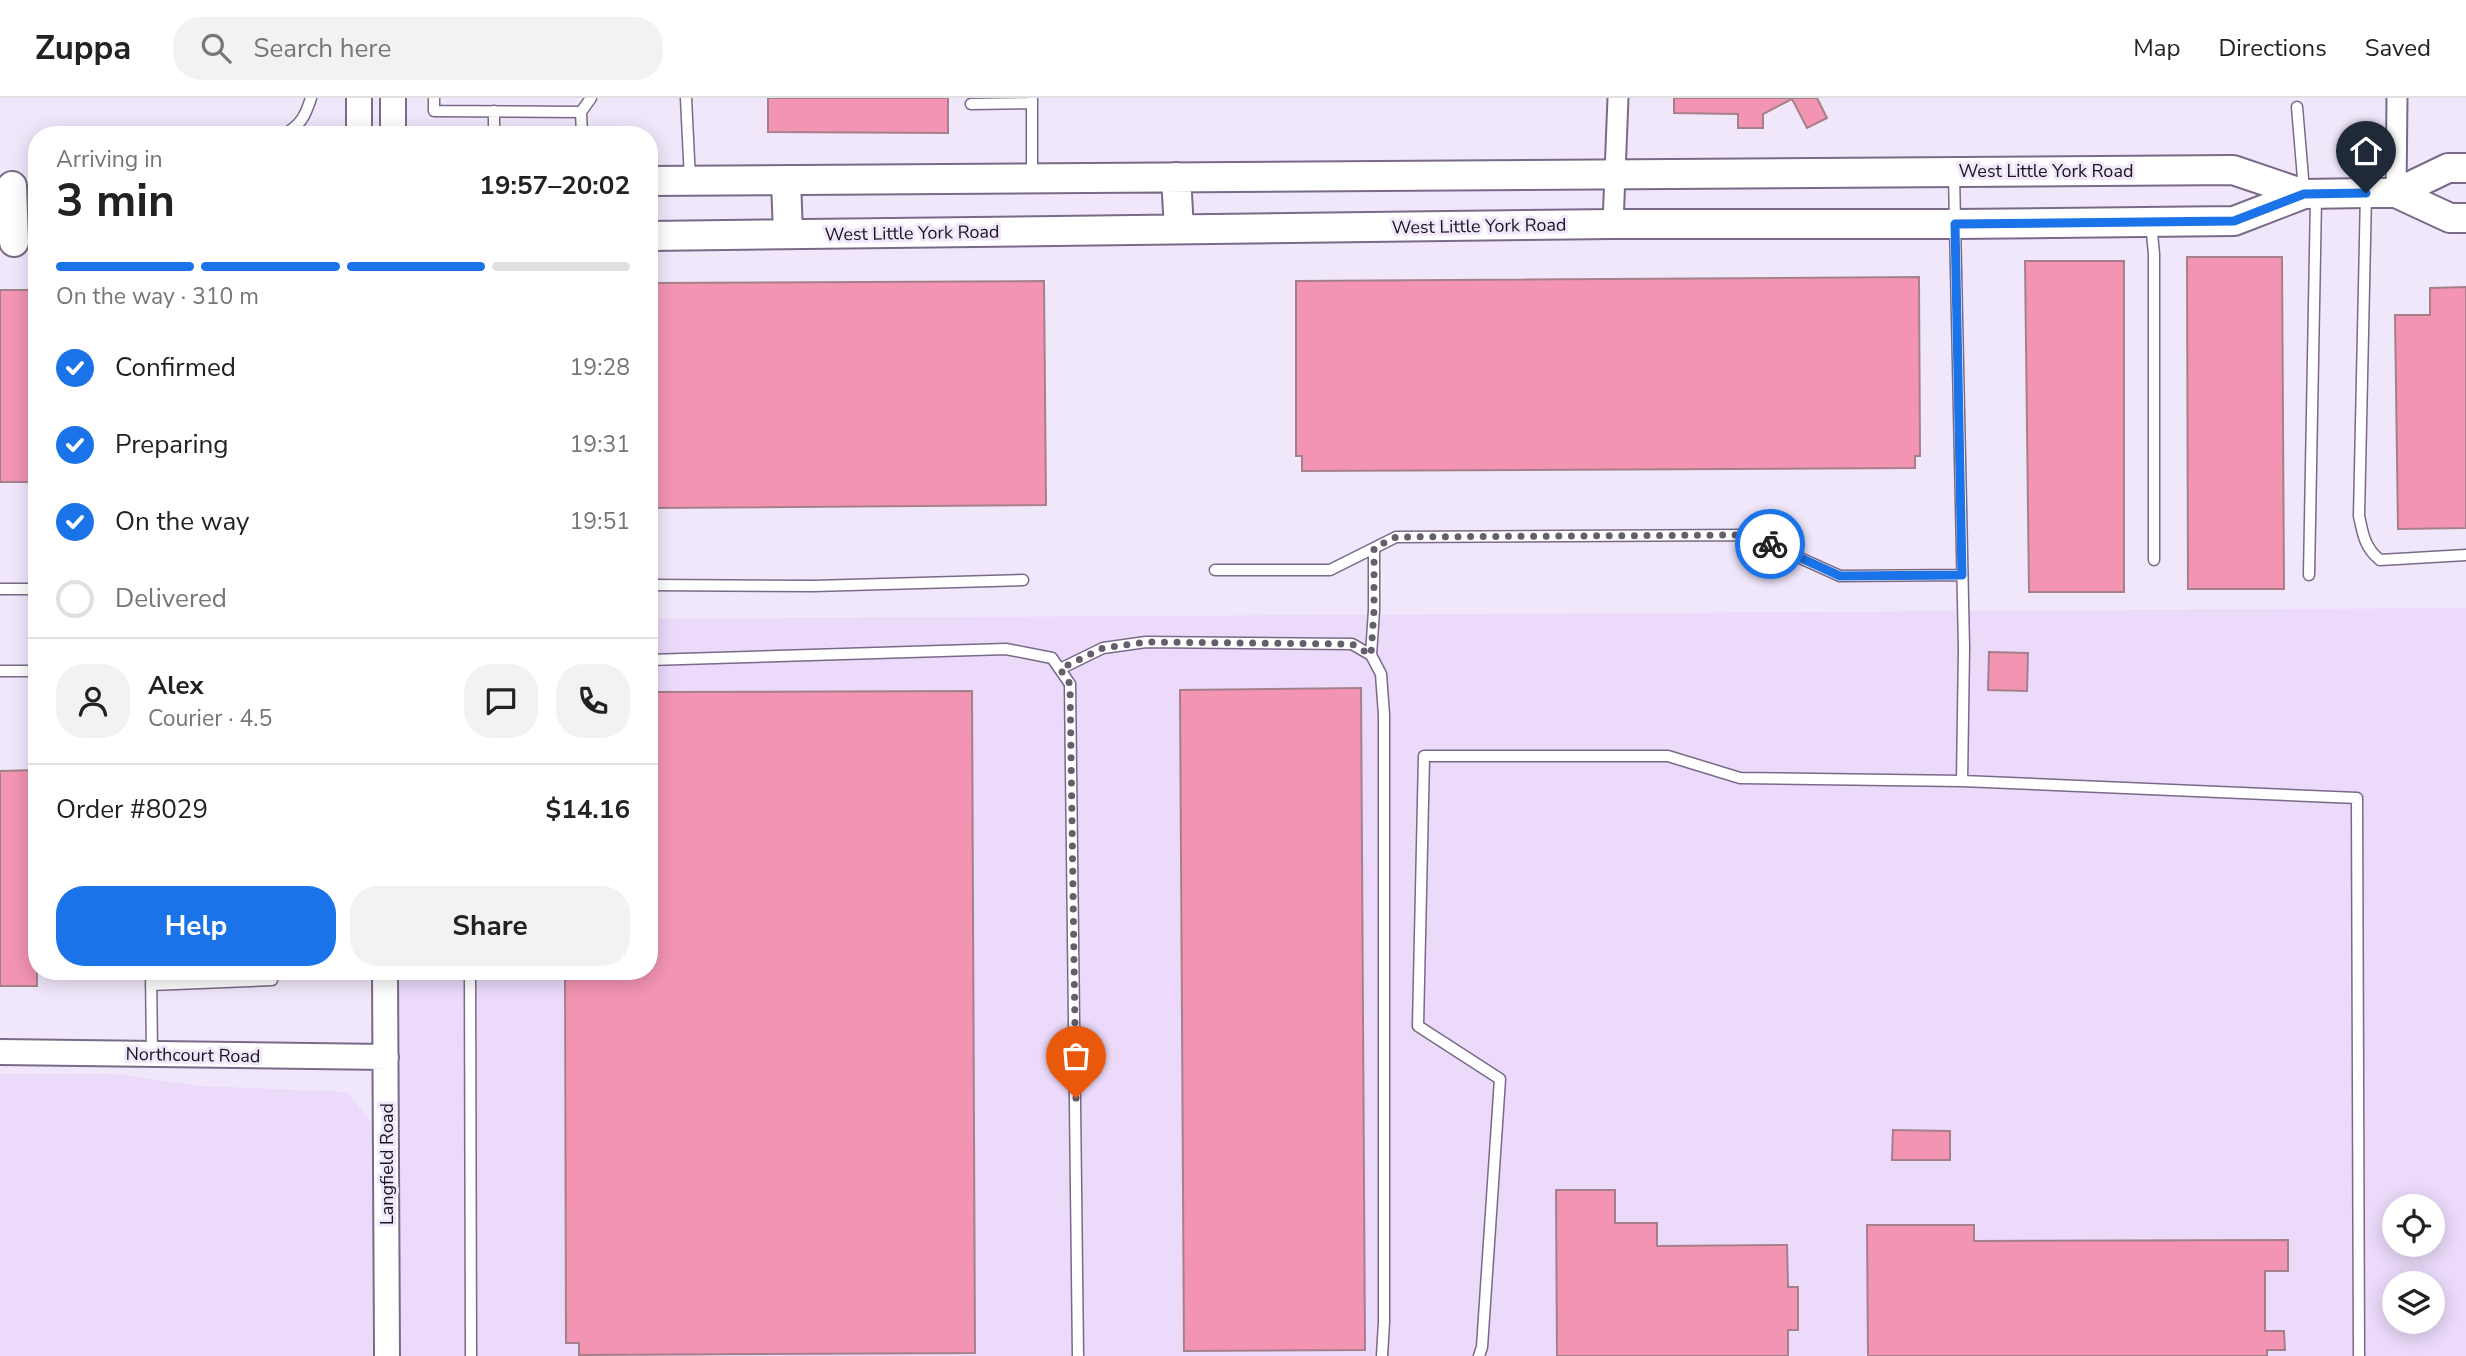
<!DOCTYPE html>
<html lang="en">
<head>
<meta charset="utf-8">
<style>
	:root { --surface:#fff; --page:#f2f2f2; --text:#222; --muted:#767676; --line:#e0e0e0; --accent:#1a73e8 }
	body { margin:0; font-family:"Nunito Sans",sans-serif; background:var(--page); color:var(--text); height:100vh; display:flex; flex-direction:column; font-size:26px; white-space:nowrap }
	* { box-sizing:border-box; margin:0 }
	p { font-size:23px; color:var(--muted) }
	.icon { flex:none; width:38px; height:38px; fill:none; stroke:currentColor; stroke-width:2; stroke-linecap:round; stroke-linejoin:round }
	.map { position:relative; flex:1; overflow:hidden }
	.sheet { position:absolute; left:28px; top:28px; width:630px; height:854px; display:flex; flex-direction:column; background:var(--surface); border-radius:28px; box-shadow:0 4px 18px #0003 }
	.sheet>* { flex:none }
	.controls { position:absolute; left:2382px; top:1096px; display:grid; gap:14px }
	.controls a { display:grid; place-items:center; width:63px; height:63px; border-radius:50%; background:var(--surface); box-shadow:0 4px 18px #0003; font-size:35px }
	.pin { position:absolute; display:grid; place-items:center; width:60px; height:60px; color:#fff; margin:-72px -30px; border-radius:50% 50% 50% 0; rotate:-45deg; box-shadow:0 0 7px #0007 }
	.pin .icon { rotate:45deg }
	.courier { position:absolute; display:grid; place-items:center; width:70px; height:70px; margin:-35px; border:5px solid #1a73e8; border-radius:50%; background:#fff; color:#222; box-shadow:0 2px 9px #0007 }
	.head em { font-style:normal; font-weight:700 }
	.head div { display:flex; flex-direction:column-reverse }
	.head { display:flex; align-items:center; justify-content:space-between; height:119px; padding:0 28px }
	h1 { font-size:46px; font-weight:700; line-height:52px }
	.bar { display:grid; grid-template-columns:repeat(4,1fr); gap:10px 7px; align-content:center; height:84px; padding:0 28px }
	.bar i { height:9px; border-radius:5px; background:var(--line) }
	.bar .selected { background:var(--accent) }
	.bar p { grid-column:span 4 }
	.line { display:flex; align-items:center; gap:18px; padding:0 28px; border-top:2px solid var(--line) }
	.line div { flex:1 }
	.round { display:grid; place-items:center; flex:none; width:74px; height:74px; border-radius:28px; background:var(--page) }
	ol { padding:0 28px; list-style:none }
	li { display:flex; align-items:center; gap:21px; height:77px }
	li p { margin-inline-start:auto }
	li .icon { padding:7px; border-radius:50%; background:var(--accent); color:#fff; stroke-width:4 }
	li:last-child { color:var(--muted) }
	li i { width:38px; height:38px; border:4px solid var(--line); border-radius:50% }
	.action { display:flex; gap:14px; margin-top:auto; padding:14px 28px }
	.action a { flex:1; height:80px; border-radius:28px; background:var(--accent); color:#fff; font-size:28px; font-weight:700; line-height:80px; text-align:center }
	.action a+a { background:var(--page); color:var(--text) }
	header { display:flex; align-items:center; gap:42px; box-sizing:border-box; height:98px; padding:0 35px; background:var(--surface); border-bottom:2px solid var(--line) }
	header strong { font-size:33px }
	nav { display:flex; gap:38px; margin-inline-start:auto; font-size:24px }
	.search { width:490px; height:63px; background:var(--page); display:flex; align-items:center; gap:18px; box-sizing:border-box; padding:0 24px; border-radius:28px; color:var(--muted); font-size:26px }
	.map>svg:first-child { display:block }
	.built { fill:#ebdafa; fill-rule:evenodd }
	.building { fill:#f394b3; stroke:#a5808b; stroke-width:2 }
	.lines { fill:none; stroke-linecap:round; stroke-linejoin:round }
	.service-casing { stroke:#796a87; stroke-width:13 }
	.minor-casing { stroke:#796a87; stroke-width:23 }
	.tertiary-casing { stroke:#796a87; stroke-width:28 }
	.secondary-casing { stroke:#796a87; stroke-width:32 }
	.service { stroke:#fff; stroke-width:10 }
	.minor { stroke:#fff; stroke-width:19 }
	.tertiary { stroke:#fff; stroke-width:24 }
	.secondary { stroke:#fff; stroke-width:28 }
	.done { stroke:#655e6d; stroke-width:7; stroke-dasharray:0 12.6 }
	.route { stroke:#1a73e8; stroke-width:9 }
	.labels { text-anchor:middle; stroke-width:6; stroke-linejoin:round; paint-order:stroke }
	.street-label { font-size:18px; fill:#1a1420; stroke:#f1e7fb }
</style>
</head>
<body>
<header>
<strong>Zuppa</strong>
<div class="search"><svg class="icon" aria-label="search" viewBox="0 0 24 24"><circle cx="10" cy="10" r="6"/><path d="M15 15l6 6"/></svg>Search here</div>
<nav><a>Map</a><a>Directions</a><a>Saved</a></nav>
</header>
<div class="map">
<svg width="2466" height="1258" viewBox="0 0 2466 1258">
	<rect width="100%" height="100%" fill="#f1e7fb"/>
	<path class="built" d="M2466,510v748h-2070l-4,-385h257v-352zM2394,1108h38v38h-38zM2394,1185h38v38h-38z
		M0,976h117l82,12 148,6 26,32 -1,232h-372z"/>
	<path class="building" d="M768,0h180v35l-180,-1z
		M1674,0h143l10,20 -20,10 -15,-29 -29,15v14h-25v-14l-64,-1z
		M2187,159h95l2,332h-96z
		M2025,163h99v331h-95z
		M1919,179l1,179h-5v12l-613,3v-15h-6v-175z
		M1044,183l2,224 -397,3v-225z
		M2466,189v241l-68,1 -3,-214h35v-27z
		M0,192h37v192h-37z
		M1989,554l39,1 -1,38 -39,-1z
		M1361,590l4,662 -181,1 -4,-661z
		M972,593l3,662 -396,2v-12h-13l-1,-372h84v-279z
		M37,672v216h-37v-215z
		M1893,1032l57,1v29h-58z
		M1556,1092h59v33h42v23l130,-1 1,42h10v43h-10v26h-231z
		M1867,1127h107v16l314,-1v31h-23v60h19l1,19h-18v6h-399z"/>
	<g class="lines">
		<g class="service-casing">
			<path id="service" d="M434,0v13l147,1
				M686,0l4,82
				M1032,0v79
				M971,6l61,-1
				M2297,9l7,83
				M494,13v24
				M284,37c17,-11 21,-18 27,-37
				M582,37l-1,-23 10,-14
				M1954,77l10,473 -2,133 395,17 2,558
				M2366,96l-7,322c4,19 6,32 21,44l86,-5
				M2151,125l3,31v306
				M1215,472h115l66,-33 348,-2 25,9 71,32 122,-1
				M2309,477l7,-377
				M649,487l164,1 210,-6
				M0,491h37
				M1371,557l3,-45v-62
				M649,562l357,-11 46,9 18,26 8,672
				M1060,571l43,-21 43,-6 206,2 19,11 10,19 3,41v607l-2,34
				M0,573h37
				M151,873l1,83
				M470,873l1,385
				M151,887l121,-5v-9
				M1479,1258l3,-9 18,-268 -82,-53 6,-270h244l72,22 222,3"/>
		</g>
		<g class="minor-casing">
			<path id="minor" d="M2396,95l1,-95
				M1613,126l5,-126"/>
		</g>
		<g class="tertiary-casing">
			<path id="tertiary" d="M359,37v-37
				M393,37v-37
				M385,873l2,385
				M0,954l386,5"/>
		</g>
		<g class="secondary-casing">
			<path id="secondary" d="M1176,79l3,52
				M786,82l2,54
				M649,83l1584,-11 71,24 62,-1h30l52,-25h18
				M12,88l2,56
				M2396,95l54,25h16
				M649,138l964,-12h342l279,-3 70,-27"/>
		</g>
		<use href="#service" class="service"/>
		<use href="#minor" class="minor"/>
		<use href="#tertiary" class="tertiary"/>
		<use href="#secondary" class="secondary"/>
	</g>
	<g class="lines">
		<path class="done" d="M1076,1000l-6,-414 -10,-15 43,-21 43,-6 206,2 19,11 3,-45v-62l22,-11 348,-2 26,9"/>
		<path class="route" d="M1770,446l70,32 122,-1 -7,-351 279,-3 70,-27 62,-1"/>
	</g>
	<g class="labels">
		<g class="street-label">
			<text x="2046" y="79">West Little York Road</text>
			<text transform="translate(1479 128) rotate(-1)" y="6">West Little York Road</text>
			<text transform="translate(912 135) rotate(-1)" y="6">West Little York Road</text>
			<text transform="translate(193 957) rotate(1)" y="6">Northcourt Road</text>
			<text transform="translate(387 1066) rotate(-90)" y="6">Langfield Road</text>
		</g>
	</g>
</svg>
<div class="controls">
<a><svg class="icon" aria-label="locate" viewBox="0 0 24 24"><circle cx="12" cy="12" r="6"/><path d="M12 2v4M12 18v4M2 12h4M18 12h4"/></svg></a>
<a><svg class="icon" aria-label="layers" viewBox="0 0 24 24"><path d="M12 4l9 5-9 5-9-5zM3 14l9 5 9-5"/></svg></a>
</div>
<div class="pin" style="left:1076px;top:1000px;background:#ea580c"><svg class="icon" aria-label="bag" viewBox="0 0 24 24"><path d="M5 8h14l-1 12H6zM9 8a3 3 0 0 1 6 0"/></svg></div>
<div class="pin" style="left:2366px;top:95px;background:#1f2937"><svg class="icon" aria-label="home" viewBox="0 0 24 24"><path d="M3 11l9-7 9 7M6 9v11h12V9"/></svg></div>
<div class="courier" style="left:1770px;top:446px"><svg class="icon" aria-label="bike" viewBox="0 0 24 24"><circle cx="6" cy="16" r="4"/><circle cx="18" cy="16" r="4"/><path d="M6 16l4-8h5l3 8M10 8l3 8H6M13 5h3"/></svg></div>
<section class="sheet">
<div class="head"><div><h1>3 min</h1><p>Arriving in</p></div><em>19:57–20:02</em></div>
<div class="bar"><i class="selected"></i><i class="selected"></i><i class="selected"></i><i></i><p>On the way · 310 m</p></div>
<ol>
<li><svg class="icon" aria-label="check" viewBox="0 0 24 24"><path d="M5 12l5 5 9-10"/></svg>Confirmed<p>19:28</p></li>
<li><svg class="icon" aria-label="check" viewBox="0 0 24 24"><path d="M5 12l5 5 9-10"/></svg>Preparing<p>19:31</p></li>
<li><svg class="icon" aria-label="check" viewBox="0 0 24 24"><path d="M5 12l5 5 9-10"/></svg>On the way<p>19:51</p></li>
<li><i></i>Delivered</li>
</ol>
<div class="line" style="height:126px"><a class="round"><svg class="icon" aria-label="person" viewBox="0 0 24 24"><circle cx="12" cy="8" r="4"/><path d="M4 21q1-7 8-7t8 7"/></svg></a><div><b>Alex</b><p>Courier · 4.5</p></div><a class="round"><svg class="icon" aria-label="chat" viewBox="0 0 24 24"><path d="M4 5h16v11H9l-5 4z"/></svg></a><a class="round"><svg class="icon" aria-label="phone" viewBox="0 0 24 24"><path d="M5 4h4l2 5-3 2q2 4 5 5l2-3 5 2v4C11 20 4 13 5 4z"/></svg></a></div>
<div class="line" style="height:91px"><div>Order #8029</div><b>$14.16</b></div>
<div class="action"><a>Help</a><a>Share</a></div>
</section>
</div>
</body>
</html>
